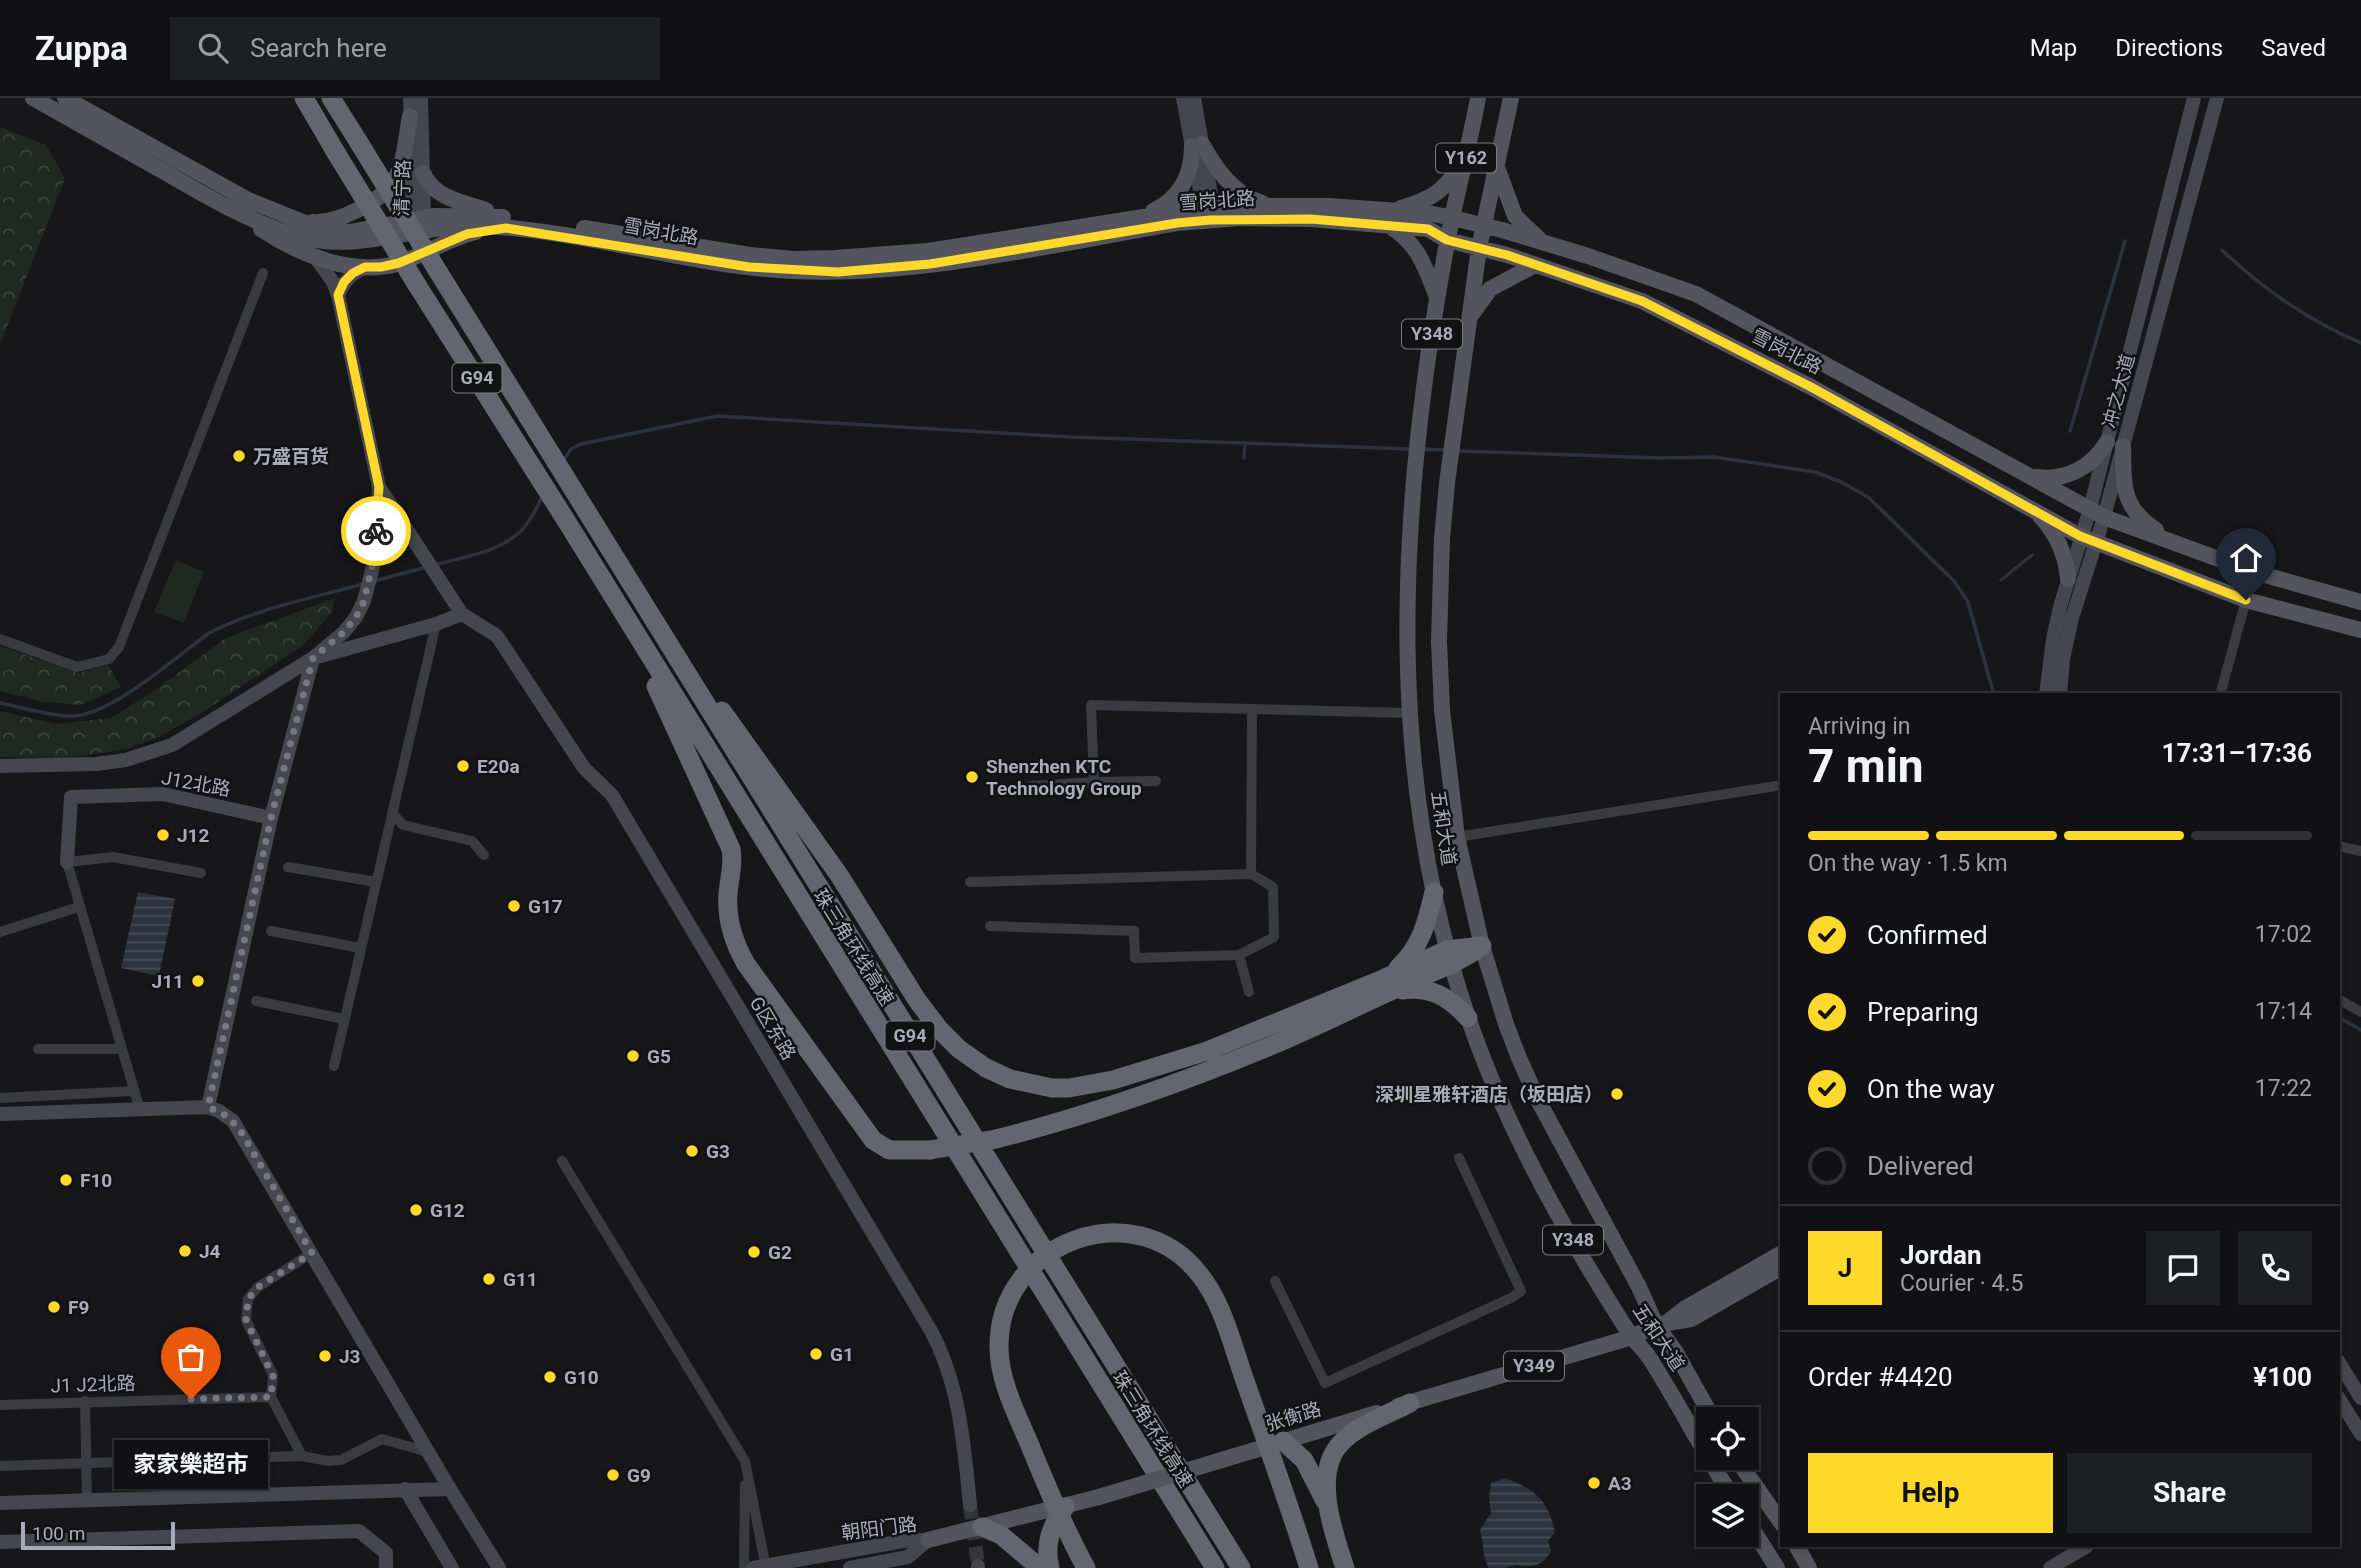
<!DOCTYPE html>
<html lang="en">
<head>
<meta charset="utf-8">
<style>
	:root { --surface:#111113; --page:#1e1f21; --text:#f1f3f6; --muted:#9c9da0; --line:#303133; --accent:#fed82b }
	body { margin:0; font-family:Roboto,"Noto Sans SC",sans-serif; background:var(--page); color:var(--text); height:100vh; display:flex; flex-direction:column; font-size:26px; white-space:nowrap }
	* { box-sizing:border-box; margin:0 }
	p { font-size:23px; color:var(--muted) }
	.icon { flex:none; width:38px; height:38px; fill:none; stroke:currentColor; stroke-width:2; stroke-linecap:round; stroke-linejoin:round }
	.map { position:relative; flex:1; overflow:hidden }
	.drawer { position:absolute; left:1780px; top:595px; width:560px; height:854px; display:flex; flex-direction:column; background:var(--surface); border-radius:0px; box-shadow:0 2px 5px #0004,0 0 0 2px var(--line) }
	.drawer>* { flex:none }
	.buttons { position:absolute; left:1696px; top:1309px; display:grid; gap:14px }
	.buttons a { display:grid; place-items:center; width:63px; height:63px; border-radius:0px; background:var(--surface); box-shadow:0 2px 5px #0004,0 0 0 2px var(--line); font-size:35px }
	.scale { position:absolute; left:21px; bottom:18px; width:154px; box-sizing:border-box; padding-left:7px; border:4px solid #a8abba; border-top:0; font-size:19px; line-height:24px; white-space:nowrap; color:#a8abba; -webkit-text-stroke:5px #121214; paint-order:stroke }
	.pin { position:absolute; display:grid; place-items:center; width:60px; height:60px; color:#fff; margin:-72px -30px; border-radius:50% 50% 50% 0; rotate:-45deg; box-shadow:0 0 7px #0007 }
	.pin .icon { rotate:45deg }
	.courier { position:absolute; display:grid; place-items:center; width:70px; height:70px; margin:-35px; border:5px solid #fed82b; border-radius:50%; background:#fff; color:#222; box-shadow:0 2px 9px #0007 }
	.bubble { position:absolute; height:49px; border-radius:0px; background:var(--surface); box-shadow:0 2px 5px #0004,0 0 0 2px var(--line); font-size:23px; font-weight:700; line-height:49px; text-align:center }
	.headline em { font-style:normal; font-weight:700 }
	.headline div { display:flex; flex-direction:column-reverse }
	.headline { display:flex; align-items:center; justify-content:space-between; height:119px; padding:0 28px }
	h1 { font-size:46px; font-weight:700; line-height:52px }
	.bar { display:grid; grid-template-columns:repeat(4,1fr); gap:10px 7px; align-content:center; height:84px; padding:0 28px }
	.bar i { height:9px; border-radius:5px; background:var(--line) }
	.bar .on { background:var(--accent) }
	.bar p { grid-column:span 4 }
	.line { display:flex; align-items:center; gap:18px; padding:0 28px; border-top:2px solid var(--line) }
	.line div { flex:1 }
	.round { display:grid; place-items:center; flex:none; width:74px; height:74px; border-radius:0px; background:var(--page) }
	ol { padding:0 28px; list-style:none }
	li { display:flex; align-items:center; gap:21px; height:77px }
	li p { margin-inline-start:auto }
	li .icon { padding:7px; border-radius:50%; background:var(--accent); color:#111; stroke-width:4 }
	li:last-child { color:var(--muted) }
	li i { width:38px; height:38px; border:4px solid var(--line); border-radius:50% }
	.primary-button { display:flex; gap:14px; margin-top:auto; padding:14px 28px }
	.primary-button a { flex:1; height:80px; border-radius:0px; background:var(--accent); color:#111; font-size:28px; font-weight:700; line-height:80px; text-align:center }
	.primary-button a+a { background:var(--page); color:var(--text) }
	header { display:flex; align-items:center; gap:42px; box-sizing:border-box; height:98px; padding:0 35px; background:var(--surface); border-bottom:2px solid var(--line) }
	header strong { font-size:33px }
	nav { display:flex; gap:38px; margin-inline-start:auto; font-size:24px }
	.search { width:490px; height:63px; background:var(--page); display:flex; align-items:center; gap:18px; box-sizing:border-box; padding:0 24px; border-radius:0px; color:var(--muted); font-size:26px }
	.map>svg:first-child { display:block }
	.grass { fill:#1f2821 }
	.park { fill:url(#park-crowns) }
	.water { fill:url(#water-rules) }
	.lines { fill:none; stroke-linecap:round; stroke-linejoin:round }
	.stream { stroke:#2c333e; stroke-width:3.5 }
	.secondary-tunnel { stroke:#343539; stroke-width:14; stroke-dasharray:14 7; stroke-linecap:butt }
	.street { stroke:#3a3a41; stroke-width:10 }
	.secondary { stroke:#46464f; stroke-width:14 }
	.primary { stroke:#54545e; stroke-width:16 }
	.highway { stroke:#636570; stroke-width:19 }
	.primary-bridge { stroke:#54545e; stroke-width:16 }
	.highway-bridge { stroke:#636570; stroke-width:19 }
	.done { stroke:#757782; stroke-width:7; stroke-dasharray:0 12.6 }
	.route { stroke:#fed82b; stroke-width:9 }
	.poi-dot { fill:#fed82b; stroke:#121214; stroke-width:2.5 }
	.labels { text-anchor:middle; stroke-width:5; stroke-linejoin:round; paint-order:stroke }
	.shield { fill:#121214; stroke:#7b7d88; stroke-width:2 }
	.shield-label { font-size:18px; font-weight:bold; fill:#a8abba }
	.street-label { font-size:19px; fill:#a8abba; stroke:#121214 }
	.poi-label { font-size:19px; font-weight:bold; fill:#a8abba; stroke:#121214; text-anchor:start }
</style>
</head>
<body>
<header>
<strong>Zuppa</strong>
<div class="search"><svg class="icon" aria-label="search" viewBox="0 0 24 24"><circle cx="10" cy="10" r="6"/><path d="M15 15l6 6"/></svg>Search here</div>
<nav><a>Map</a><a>Directions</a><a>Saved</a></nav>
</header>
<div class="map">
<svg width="2361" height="1470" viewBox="0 0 2361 1470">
	<defs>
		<pattern id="park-crowns" width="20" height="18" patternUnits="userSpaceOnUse" patternTransform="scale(1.75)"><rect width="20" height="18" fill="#1f2821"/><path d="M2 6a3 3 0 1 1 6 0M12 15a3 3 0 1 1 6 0" fill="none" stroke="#3d443f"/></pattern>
		<pattern id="water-rules" width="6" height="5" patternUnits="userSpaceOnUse" patternTransform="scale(1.75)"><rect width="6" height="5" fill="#2c333e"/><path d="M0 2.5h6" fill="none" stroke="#484e58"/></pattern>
	</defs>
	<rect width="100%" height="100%" fill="#171719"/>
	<path class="grass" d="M176,462l28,12 -20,51 -30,-11z"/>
	<path class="park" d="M0,29l46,18 19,33 -65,167z
		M335,500l-3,15 -31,34 -98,65 -44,25 -33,12 -59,9 -67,-1v-46l56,13 55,-6 47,-30 68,-50z
		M0,548l79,27 29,-8 13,22 -41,18 -41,-4 -39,-10z"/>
	<path class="water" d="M138,794l37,7 -16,77 -38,-8z
		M1505,1380c29,11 43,21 50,54l-7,9 3,10c-8,15 -18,17 -35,14l-12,3h-15c-7,-12 -5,-25 -9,-38l11,-17 -2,-16 2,-14z"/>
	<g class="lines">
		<path class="stream" d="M2222,152c41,39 87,71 139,93
			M2070,333l55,-190
			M1423,351l23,1
			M1458,353l203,7 53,-1 101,15 26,10 27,15 86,84 14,21 26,93
			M1244,360l1,-15
			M563,363l8,-12 10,-5 136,-28 353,21 341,12
			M435,467c31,-9 70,-13 91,-40 7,-9 12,-20 17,-30
			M2001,482l31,-25
			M374,483l53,-14
			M0,605c21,4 48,13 70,13 39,2 107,-60 139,-83 47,-24 103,-35 154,-49
			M2338,919l23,13"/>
		<path class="secondary-tunnel" d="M970,1407l8,61"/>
		<path class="street" d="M0,541l77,28 32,-8 10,-12 144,-374
			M2220,597l26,-95
			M1156,683l-62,1 -3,-77 317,8
			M1030,688l64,-4
			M392,715l11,12 69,16 12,14
			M1457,739l325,-52
			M2338,748l23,5
			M288,769l88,15
			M970,784l281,-8 1,-165
			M990,828l144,5 1,27 104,-3
			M271,833l90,17
			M0,834l79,-25
			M1249,894l-10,-37 35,-18 -1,-50 -22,-13
			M2338,901l23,13
			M256,903l88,18
			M38,951h84
			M334,968l102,-442
			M0,1000l134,-7
			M140,1012l-73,-248 46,-5 88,16
			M562,1063l183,300 21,107
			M312,1155l-54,34 -10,12 -2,21 27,55 -2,22 31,59 26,5 13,-1 41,-21 46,13
			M1275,1183l50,102 186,-85 10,-7 -62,-133
			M85,1303l2,99
			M0,1307l271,-8
			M0,1368l302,-10
			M744,1470l1,-83"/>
		<path class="secondary" d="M410,0l3,121 5,10
			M1183,0l20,109 4,9
			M1194,0l19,108 -2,9
			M420,128l4,-9 -3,-119
			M338,197c6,-14 13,-21 27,-28
			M379,389l83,127 35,22 87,132 28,27 319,536c29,54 33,115 39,174
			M317,559l119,-33 26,-10
			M2046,597l7,-56 7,-32 30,-98 104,-411
			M2060,597l3,-36 9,-41 32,-101 113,-419
			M0,668l96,-2 30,-4 46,-15 141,-87 31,-26 12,-15 8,-16 11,-42 4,-72 -41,-192 -5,-13 -18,-25
			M67,764l4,-65 92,-3 108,24
			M208,1009l63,-289 42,-160
			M0,1016l208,-7 11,4 14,10 217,368 49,79
			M2338,1263l23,37
			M2338,1299l23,37
			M405,1391l47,79
			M0,1405l450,-14
			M0,1444l359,-11 27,22v15
			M978,1468v2
			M753,1470l156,-28h19
			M850,1470l58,-11 20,-17
			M2050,1470l37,-22"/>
		<path class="primary" d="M33,0c45,25 90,51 135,76 42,24 82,48 129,62 63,18 119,-12 183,-10 105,4 207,40 313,45 126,6 260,-27 384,-48l63,-5 71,1 117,10 19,11 60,15 135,46 169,86 269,149 166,64 115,30
			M65,0l183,102 67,27 35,5 84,-16 69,1
			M1478,0c-9,49 -22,97 -31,145 -52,278 -67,569 44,835 37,89 86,174 138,255 7,10 17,18 23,29 28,44 51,90 80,134
			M1511,0l-32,150 -32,235 -5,56 -3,102 3,69 15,127 25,109 24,78 13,34 19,42 101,187 17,38 19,26 38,68
			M1202,46c14,25 31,50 60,59
			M1498,72l17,46 24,23
			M423,75c11,25 38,29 63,37
			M1401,110c35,-10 40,-17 63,-44
			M1153,113c28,-13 39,-36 39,-65
			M312,124c24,2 69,-20 82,-41 11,-18 12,-45 16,-65
			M1388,127c31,19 36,40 49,72
			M584,130l166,27 43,4 42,-1 93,-7 285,-45h115l100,7 25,5 49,12 86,26 108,38 408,223 150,55 107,30
			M261,131c39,26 92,48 139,34 26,-9 49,-25 76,-31
			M1472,216l18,-25 45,-24
			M2123,348c1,38 -3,60 33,84
			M2036,379c30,4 55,-9 71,-35
			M2040,418c17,18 26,39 28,63
			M1670,1222l14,-11 98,-56
			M1398,1308l234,-69 24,-12 35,-6 91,-52
			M1235,1358l142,-43
			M1736,1360l46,66
			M1746,1421l31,49
			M928,1442l171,-43
			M1796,1447l13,23"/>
		<path class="highway" d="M304,0l31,53
			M331,0l27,43
			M439,175l802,1295
			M417,187l150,237 648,1046
			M656,588l75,163c3,16 -2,30 -3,45 -2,25 6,49 18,70l127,176 16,10h41
			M722,613l117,164 78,125 22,29 20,20 27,19 24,11 42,9h17l44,-8 94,-29 176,-72 64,-29 35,-4
			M1398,870c23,-21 29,-46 36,-76
			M1402,892c29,-4 47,7 66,28
			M996,1041c91,-23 180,-54 267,-90 64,-26 125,-59 189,-85l23,-13
			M1283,1343l21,19 21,41
			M982,1429l19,8 39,33
			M1050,1470c-6,-24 1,-42 15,-61
			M1345,1470c-11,-34 -33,-93 -5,-124 17,-19 47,-29 70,-41"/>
		<path class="primary-bridge" d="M1099,1399l136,-41"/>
		<path class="highway-bridge" d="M358,43l81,132
			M335,53l82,134
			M930,1052l66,-11
			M1086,1470c-22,-40 -40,-83 -57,-125 -13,-30 -30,-63 -30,-96 -1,-105 136,-156 201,-72 23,29 32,69 44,103 22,63 45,126 65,190"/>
	</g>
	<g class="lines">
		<path class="done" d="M191,1301l80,-2 2,-21 -27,-56 2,-21 10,-12 54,-34 -72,-123 -13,-14 -19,-9 63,-289 42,-160 31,-26 12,-15 8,-16 10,-43 2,-27"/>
		<path class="route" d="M376,433l3,-44 -41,-192 6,-13 9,-9 12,-6h16l18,-4 68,-29 39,-6 243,39 89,5 92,-8 247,-41 33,-3 101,-1 117,10 19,11 60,15 135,46 169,86 269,149 166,64"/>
	</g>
	<g class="poi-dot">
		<circle cx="239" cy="358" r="7"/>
		<circle cx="463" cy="668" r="7"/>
		<circle cx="972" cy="679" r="7"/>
		<circle cx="163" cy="737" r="7"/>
		<circle cx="514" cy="808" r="7"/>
		<circle cx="198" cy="883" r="7"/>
		<circle cx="633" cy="958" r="7"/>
		<circle cx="1617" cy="996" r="7"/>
		<circle cx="692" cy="1053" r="7"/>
		<circle cx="66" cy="1082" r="7"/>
		<circle cx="416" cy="1112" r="7"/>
		<circle cx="185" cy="1153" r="7"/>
		<circle cx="754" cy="1154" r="7"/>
		<circle cx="489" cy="1181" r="7"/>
		<circle cx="54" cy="1209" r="7"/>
		<circle cx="816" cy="1256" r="7"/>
		<circle cx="325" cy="1258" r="7"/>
		<circle cx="550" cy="1279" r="7"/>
		<circle cx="613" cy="1377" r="7"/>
		<circle cx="1594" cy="1385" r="7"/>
	</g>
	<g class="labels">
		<g class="shield">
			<rect x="1436" y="45.5" width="60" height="29" rx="5"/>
			<rect x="1402" y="221.5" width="60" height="29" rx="5"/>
			<rect x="452.5" y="265.5" width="49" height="29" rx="5"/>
			<rect x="885.5" y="923.5" width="49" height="29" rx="5"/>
			<rect x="1543" y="1127.5" width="60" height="29" rx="5"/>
			<rect x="1504" y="1253.5" width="60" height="29" rx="5"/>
		</g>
		<g class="shield-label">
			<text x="1466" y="66">Y162</text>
			<text x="1432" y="242">Y348</text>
			<text x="477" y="286">G94</text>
			<text x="910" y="944">G94</text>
			<text x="1573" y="1148">Y348</text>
			<text x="1534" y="1274">Y349</text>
		</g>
		<g class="street-label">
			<text transform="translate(402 90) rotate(-88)" y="7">清宁路</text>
			<text transform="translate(1217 102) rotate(-4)" y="7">雪岗北路</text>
			<text transform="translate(661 133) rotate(10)" y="7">雪岗北路</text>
			<text transform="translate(1787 253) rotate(27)" y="7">雪岗北路</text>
			<text transform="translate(2118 293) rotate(-75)" y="7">冲之大道</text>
			<text transform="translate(196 685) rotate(10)" y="7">J12北路</text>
			<text transform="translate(1444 730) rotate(81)" y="7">五和大道</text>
			<text transform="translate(854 849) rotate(58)" y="7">珠三角环线高速</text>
			<text transform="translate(773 930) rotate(59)" y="7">G区东路</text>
			<text transform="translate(1659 1239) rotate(56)" y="7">五和大道</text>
			<text transform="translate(93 1286) rotate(-2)" y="7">J1 J2北路</text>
			<text transform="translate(1293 1318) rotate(-17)" y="7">张衡路</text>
			<text transform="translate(1153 1331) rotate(58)" y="7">珠三角环线高速</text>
			<text transform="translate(879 1430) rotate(-7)" y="7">朝阳门路</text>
		</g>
		<g class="poi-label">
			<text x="253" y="365">万盛百货</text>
			<text x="477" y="675">E20a</text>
			<text x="986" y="675">Shenzhen KTC<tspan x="986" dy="22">Technology Group</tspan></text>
			<text x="177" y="744">J12</text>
			<text x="528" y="815">G17</text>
			<text x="184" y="890" text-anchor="end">J11</text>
			<text x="647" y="965">G5</text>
			<text x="1603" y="1003" text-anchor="end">深圳星雅轩酒店（坂田店）</text>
			<text x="706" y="1060">G3</text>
			<text x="80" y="1089">F10</text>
			<text x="430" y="1119">G12</text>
			<text x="199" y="1160">J4</text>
			<text x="768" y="1161">G2</text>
			<text x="503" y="1188">G11</text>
			<text x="68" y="1216">F9</text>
			<text x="830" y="1263">G1</text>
			<text x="339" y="1265">J3</text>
			<text x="564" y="1286">G10</text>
			<text x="627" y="1384">G9</text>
			<text x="1608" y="1392">A3</text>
		</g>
	</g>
</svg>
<div class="buttons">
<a><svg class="icon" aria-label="locate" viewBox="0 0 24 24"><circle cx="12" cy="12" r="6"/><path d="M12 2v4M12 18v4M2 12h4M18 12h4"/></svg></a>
<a><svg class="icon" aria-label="layers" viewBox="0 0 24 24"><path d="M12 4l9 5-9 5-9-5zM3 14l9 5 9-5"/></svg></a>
</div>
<div class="scale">100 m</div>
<div class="pin" style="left:191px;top:1301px;background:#ea580c"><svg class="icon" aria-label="bag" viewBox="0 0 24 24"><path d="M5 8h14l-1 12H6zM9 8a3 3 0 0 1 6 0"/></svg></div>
<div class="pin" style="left:2246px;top:502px;background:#1f2937"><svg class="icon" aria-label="home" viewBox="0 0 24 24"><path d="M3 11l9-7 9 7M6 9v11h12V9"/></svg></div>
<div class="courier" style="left:376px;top:433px"><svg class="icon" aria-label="bike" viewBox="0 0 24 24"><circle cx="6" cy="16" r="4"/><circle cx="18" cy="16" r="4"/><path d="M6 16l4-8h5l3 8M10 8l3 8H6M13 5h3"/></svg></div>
<div class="bubble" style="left:114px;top:1342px;width:154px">家家樂超市</div>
<section class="drawer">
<div class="headline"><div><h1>7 min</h1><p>Arriving in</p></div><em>17:31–17:36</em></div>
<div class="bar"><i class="on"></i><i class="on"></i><i class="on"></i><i></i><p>On the way · 1.5 km</p></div>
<ol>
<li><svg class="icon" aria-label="check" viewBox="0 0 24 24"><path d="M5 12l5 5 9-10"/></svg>Confirmed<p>17:02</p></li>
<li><svg class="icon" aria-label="check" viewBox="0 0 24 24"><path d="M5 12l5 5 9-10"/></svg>Preparing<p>17:14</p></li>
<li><svg class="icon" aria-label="check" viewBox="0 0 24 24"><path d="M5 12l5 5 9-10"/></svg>On the way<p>17:22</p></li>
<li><i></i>Delivered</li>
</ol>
<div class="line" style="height:126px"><b class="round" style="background:var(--accent);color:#111">J</b><div><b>Jordan</b><p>Courier · 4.5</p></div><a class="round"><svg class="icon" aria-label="chat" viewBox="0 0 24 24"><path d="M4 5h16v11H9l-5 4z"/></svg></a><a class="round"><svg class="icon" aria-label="phone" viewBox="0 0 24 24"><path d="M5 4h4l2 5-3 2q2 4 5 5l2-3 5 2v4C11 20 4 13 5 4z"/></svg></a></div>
<div class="line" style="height:91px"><div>Order #4420</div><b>¥100</b></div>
<div class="primary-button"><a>Help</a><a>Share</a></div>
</section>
</div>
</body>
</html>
